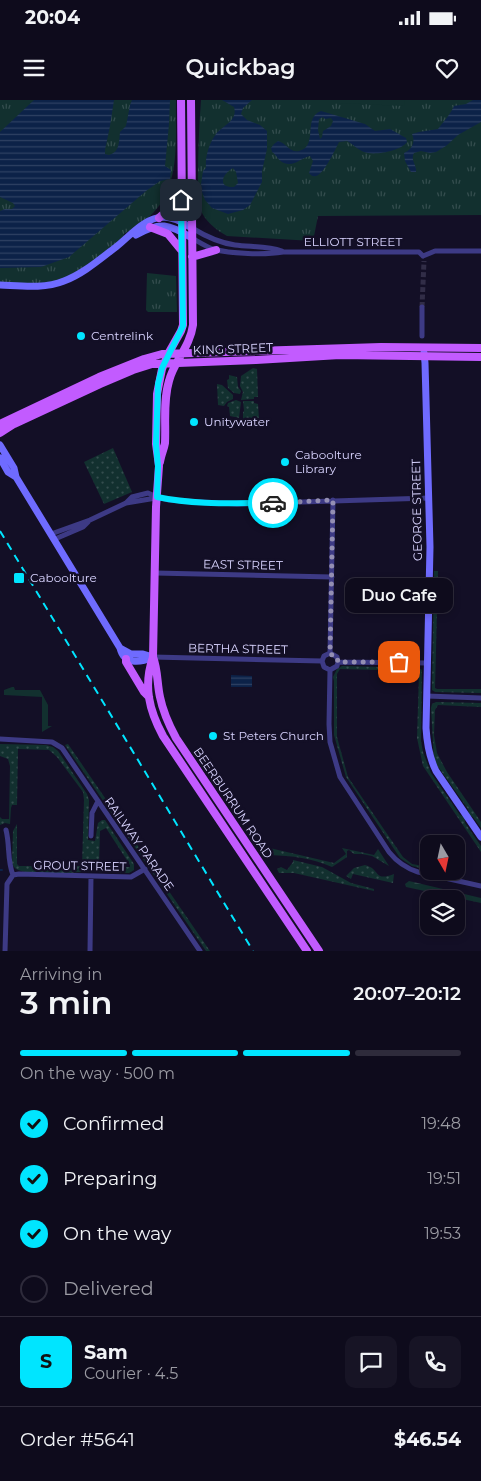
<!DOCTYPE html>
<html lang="en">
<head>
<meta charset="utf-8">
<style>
	:root { --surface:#0e0b1c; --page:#171425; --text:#f1f3f6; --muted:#9b9ba3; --line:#2e2b3b; --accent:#00e5ff }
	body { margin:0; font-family:Montserrat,sans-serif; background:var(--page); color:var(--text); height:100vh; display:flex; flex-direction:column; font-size:19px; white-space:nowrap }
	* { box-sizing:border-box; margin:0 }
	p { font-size:16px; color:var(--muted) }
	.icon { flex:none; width:28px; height:28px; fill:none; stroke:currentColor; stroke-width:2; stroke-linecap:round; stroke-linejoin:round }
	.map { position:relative; height:851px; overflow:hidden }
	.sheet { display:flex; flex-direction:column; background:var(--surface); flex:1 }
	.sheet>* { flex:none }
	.needle { width:32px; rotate:171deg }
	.tools { position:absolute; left:420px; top:735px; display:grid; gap:10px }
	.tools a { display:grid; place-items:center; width:45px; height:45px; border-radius:10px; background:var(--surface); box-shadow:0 2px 8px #0003,0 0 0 1px var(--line); font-size:25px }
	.pin { position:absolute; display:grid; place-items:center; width:42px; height:42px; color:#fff; margin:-21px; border-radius:10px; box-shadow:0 2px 8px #0006 }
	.courier { position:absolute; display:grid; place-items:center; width:50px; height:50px; margin:-25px; border:4px solid #00e5ff; border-radius:50%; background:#fff; color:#222; box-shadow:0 1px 6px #0007 }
	.bubble { position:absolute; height:35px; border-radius:10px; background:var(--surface); box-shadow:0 2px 8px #0003,0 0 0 1px var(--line); font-size:16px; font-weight:600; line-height:35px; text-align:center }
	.overview em { font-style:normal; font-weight:600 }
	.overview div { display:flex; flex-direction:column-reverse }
	.overview { display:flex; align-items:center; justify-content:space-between; height:85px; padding:0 20px }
	h1 { font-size:32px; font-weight:600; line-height:38px }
	.bar { display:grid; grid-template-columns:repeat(4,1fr); gap:8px 5px; align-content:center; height:60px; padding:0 20px }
	.bar i { height:6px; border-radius:4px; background:var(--line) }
	.bar .on { background:var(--accent) }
	.bar p { grid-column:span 4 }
	.line { display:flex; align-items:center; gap:12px; padding:0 20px; border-top:1px solid var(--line) }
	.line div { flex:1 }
	.round { display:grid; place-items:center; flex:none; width:52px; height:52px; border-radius:10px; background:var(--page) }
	ol { padding:0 20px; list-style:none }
	li { display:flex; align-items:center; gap:15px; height:55px }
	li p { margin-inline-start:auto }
	li .icon { padding:5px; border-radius:50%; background:var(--accent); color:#111; stroke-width:4 }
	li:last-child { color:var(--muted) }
	li i { width:28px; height:28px; border:2px solid var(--line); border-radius:50% }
	.status { display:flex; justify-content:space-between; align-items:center; height:35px; padding:0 25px; background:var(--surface); direction:ltr }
	.status svg { height:14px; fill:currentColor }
	header { display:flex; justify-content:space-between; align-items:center; height:65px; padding:0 20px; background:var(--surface); font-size:22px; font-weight:600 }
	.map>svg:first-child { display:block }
	.grass { fill:url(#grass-dots); fill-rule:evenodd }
	.forest { fill:url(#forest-firs) }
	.park { fill:url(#park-tufts) }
	.garden { fill:#12302f }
	.water { fill:url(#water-rules); fill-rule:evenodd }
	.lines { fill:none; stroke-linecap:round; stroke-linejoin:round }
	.stream { stroke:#0c2248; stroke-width:2 }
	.street-tunnel { stroke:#312d47; stroke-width:5; stroke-dasharray:5 2.5; stroke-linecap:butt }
	.street { stroke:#3d3a85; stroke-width:5 }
	.secondary { stroke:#6f6bff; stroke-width:7 }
	.primary { stroke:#c25bff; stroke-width:8 }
	.rail { stroke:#00e5ff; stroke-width:2; stroke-dasharray:8 6; stroke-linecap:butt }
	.done { stroke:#948fb3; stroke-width:5; stroke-dasharray:0 9 }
	.route { stroke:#00e5ff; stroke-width:6 }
	.poi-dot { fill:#00e5ff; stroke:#130f26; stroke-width:2 }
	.labels { text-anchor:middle; stroke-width:5; stroke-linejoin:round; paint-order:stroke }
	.street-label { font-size:12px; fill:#d9d4ff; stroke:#130f26 }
	.poi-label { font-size:12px; fill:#d9d4ff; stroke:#130f26; text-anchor:start }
</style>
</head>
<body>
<div class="status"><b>20:04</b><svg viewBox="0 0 49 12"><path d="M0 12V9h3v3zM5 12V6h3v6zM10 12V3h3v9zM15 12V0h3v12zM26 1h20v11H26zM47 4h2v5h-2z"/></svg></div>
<header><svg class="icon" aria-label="menu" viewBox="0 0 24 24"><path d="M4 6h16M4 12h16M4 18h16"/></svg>Quickbag<svg class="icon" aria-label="heart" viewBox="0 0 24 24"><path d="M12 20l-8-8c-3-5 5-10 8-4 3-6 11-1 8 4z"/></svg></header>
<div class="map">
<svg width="481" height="851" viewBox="0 0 481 851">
	<defs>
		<pattern id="grass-dots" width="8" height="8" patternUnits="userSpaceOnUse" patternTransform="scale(1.25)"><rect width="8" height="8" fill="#12302f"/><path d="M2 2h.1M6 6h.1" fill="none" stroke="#344d4e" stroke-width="1.8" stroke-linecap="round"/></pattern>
		<pattern id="forest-firs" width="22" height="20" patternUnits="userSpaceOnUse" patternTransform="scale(1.25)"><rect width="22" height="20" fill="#12302f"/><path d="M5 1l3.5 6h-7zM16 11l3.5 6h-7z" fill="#344d4e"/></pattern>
		<pattern id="park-tufts" width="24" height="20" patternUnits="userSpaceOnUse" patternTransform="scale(1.25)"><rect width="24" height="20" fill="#12302f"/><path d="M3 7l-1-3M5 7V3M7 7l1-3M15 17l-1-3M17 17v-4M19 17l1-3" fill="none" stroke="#344d4e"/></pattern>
		<pattern id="water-rules" width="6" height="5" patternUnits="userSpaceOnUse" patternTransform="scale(1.25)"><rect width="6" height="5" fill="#0c2248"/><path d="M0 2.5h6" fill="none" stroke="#2f4163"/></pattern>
	</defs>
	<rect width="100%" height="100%" fill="#130f26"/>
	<path class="grass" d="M253,268l4,1 1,28h-4v2l-13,1 2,-8 -3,-6 1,-10z
		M229,275l8,2 1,10 3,4 -1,3 -6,-1 -6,-5 -1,-8 2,-1z
		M217,284l5,1 11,10v4l-6,3 -3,4 -6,-1z
		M236,300l5,2 -2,16 -9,-2 -1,-9 -2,-1 1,-3z
		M243,301h11v2l4,1 1,15 -16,1v-8l1,-1z
		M113,348l19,44 -28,12 -20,-42z
		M434,471h4l-3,117 2,1h44v4l-46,-1 -3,-2z
		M342,566l77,2 3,2 -1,71 2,11 8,21 29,42c4,1 5,3 5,8l16,23v6l-58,-86 -6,-28 2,-65 -3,-2 -76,-2 -3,5v63l11,40 55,80 9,7 17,3v3l-17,-4 -12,-8 -54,-81 -12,-42v-54l-1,-4 4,-8z
		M436,602l45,1v4l-43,-2 -3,5 -1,25 3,18 10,19 34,50v6l-8,-11 -4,-2 -1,-6 -34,-48 -3,-53 1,-4z
		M0,644l46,1 7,2 5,4 29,43 2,6 -1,40 7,1 3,-18 4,-3h3l29,44v6l-5,3c-15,0 -32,-3 -48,-1 -14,1 -47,3 -60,-1 -4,-1 -7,-3 -9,-7l1,-33 4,-7v40l2,2h63l2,-66 -1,-8 -26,-35 -8,-7 -31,-1 -1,56h-5l-1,3 -1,16 -5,-1 -5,2v-8l2,2h7l1,-53 -2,-7 -8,-3zM106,728l24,37v2h-31l1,-36z
		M68,644l142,207h-4l-141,-206z
		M261,746l73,17 12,-9 -4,-6 32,7 4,-6 11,17 -17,-10 -10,-2h-8l-5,-4 -2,1v6l-15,10c-20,-9 -40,-11 -62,-12l-4,-5 -2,1z
		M293,760l29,7 29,16 23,6v2l-80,-18h-15l-2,-4 4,-2 6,3 6,-8z
		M365,765c16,4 8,17 29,9l-1,9 -40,-9 -2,5 -5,-3 8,-8z"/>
	<path class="forest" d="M409,781l72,17v5l-75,-16 -1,-3z"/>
	<path class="park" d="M0,0h176c-1,40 6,87 -27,117 -7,7 -17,12 -25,17v6l-47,35 -24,10h-53z
		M201,0h280v115l-163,1 -5,25 -86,-5c-11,-6 -22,-15 -27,-27 -4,-9 -2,-21 -2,-31 0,-26 1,-52 3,-78z
		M147,173l29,3 1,36h-29l-2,-2z"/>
	<path class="garden" d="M339,0h66l-1,6 -65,-3z
		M12,587h2l1,3h25l8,15v21h4l-10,6v-35l-38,-2v-5z"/>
	<path class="water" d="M34,0h80l-4,26 -5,24v4l4,1c11,-3 10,-14 11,-23l6,-6 4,-21 2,-5h38l-1,24 -4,42 6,4 -1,9 -10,2 -14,10 -77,66 -28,10 -41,1v-57l5,-2h7l3,-3 -2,-3 -13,-6v-65z
		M222,0h30l-9,8 -2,6 6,6 13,5 7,6v18l-5,22v11l-12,23 -7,5 -15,4 -16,-6 -7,-8 -3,-8 -1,-8 2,-13 3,-3c-1,-11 3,-25 10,-34 7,-9 22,-13 18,-27zM233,68l3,4 2,11 -4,4c-17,1 -12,-13 -1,-19z
		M473,0h8v22l-23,13 -12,11 -10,6 -6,1 -9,-2 -7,2c-4,7 3,12 2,19h-5l-6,-11 -1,-8c7,-3 12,-10 8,-19l7,-2 19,-3c6,-8 12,-14 16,-23l12,-2z
		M321,11l44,13 10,7 15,-2 16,9 1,4c-6,9 -33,14 -43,10 -6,-2 -11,-8 -17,-11l-8,1c-4,8 -15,32 -23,34 -4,1 -5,-1 -7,-3l4,-12 -3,-5c-9,2 -16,11 -26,7 -6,-2 -7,-8 -12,-11l-1,-4 3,-4 4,-3c8,2 12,12 21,10 20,-5 3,-33 22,-40zM323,17l2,2 6,-1 2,3 -2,5 -8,5 -1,6 -2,2 -2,-9 1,-11z
		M231,575l21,1v11h-21z"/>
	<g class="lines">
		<path class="stream" d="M0,770h2"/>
		<path class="street-tunnel" d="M422,207l2,-46"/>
		<path class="street" d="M192,128c13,8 28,15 43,17 16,2 32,1 47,6
			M192,138c7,4 13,8 21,11 18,5 52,6 70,3h136l4,4
			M423,156l12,-5h46
			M422,236v-29
			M126,403l6,-6 16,-4 9,4 12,3 68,4 192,-6
			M51,434l39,-14 36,-17 30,-5
			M55,439l28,-12 5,-5
			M155,473l177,4
			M330,553l3,-153
			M153,557l169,4
			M322,561l2,-5 6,-3 7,4 1,5
			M322,561l2,6 6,3 7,-4 1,-4
			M338,562l90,1
			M330,570l-1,54 1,18 10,35 49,75c8,10 16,16 29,20l63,14
			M427,596l54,2
			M0,639l52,3 10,6 138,203
			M6,730c4,15 1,31 7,45
			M91,736l1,-23 6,-12
			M13,775l6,-1 112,3 14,-8
			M5,851l2,-67 6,-9
			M90,851l1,-75"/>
		<path class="secondary" d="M136,135c24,-14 33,-11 56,3
			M0,185c22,1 44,4 64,-4 19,-7 36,-22 52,-34 14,-11 28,-29 47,-30 11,0 20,6 29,11
			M424,253l1,10 5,184 -4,181c1,16 3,29 10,43l45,66
			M0,345l14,23 2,9 104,171c4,17 20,15 33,9
			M0,358l8,14 8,5
			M120,548l11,6h12l10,3"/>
		<path class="primary" d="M181,0l2,225 -2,6 -13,23 -6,15 -5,25 -1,50 3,22 -3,41 -3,150c-10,29 -4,53 10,79l144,215
			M159,118c7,-8 16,-10 22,-18
			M150,127l18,7 14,17
			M192,157l24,-7
			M0,324l99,-47 45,-18 18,-5 219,-7 100,1
			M0,333l14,-9 86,-40 33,-14 19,-6 104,-4 84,-5 141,2
			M160,362c1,-7 4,-13 5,-19 1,-20 -2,-42 4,-62 5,-20 21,-34 24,-56l-2,-225
			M153,557c5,13 4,27 7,40 3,15 9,28 16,41l143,213
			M126,559v3l18,30 5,5"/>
		<path class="rail" d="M0,431l253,420"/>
	</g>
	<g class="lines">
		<path class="done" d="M273,403l60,-3 -3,154 7,3 1,5h61"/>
		<path class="route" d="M181,100l2,126 -21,42 -4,16 -2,60 2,22 -1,31c38,8 77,6 116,6"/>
	</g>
	<g class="poi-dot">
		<circle cx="81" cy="236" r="5"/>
		<circle cx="194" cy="322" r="5"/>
		<circle cx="285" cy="362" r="5"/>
		<rect x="13" y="472" width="12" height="12" rx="2.5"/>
		<circle cx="213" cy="636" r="5"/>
	</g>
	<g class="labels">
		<g class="street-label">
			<text x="353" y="146">ELLIOTT STREET</text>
			<text transform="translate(233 249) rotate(-2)" y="4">KING STREET</text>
			<text transform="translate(417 410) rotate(-91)" y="4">GEORGE STREET</text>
			<text transform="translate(243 465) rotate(1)" y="4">EAST STREET</text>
			<text transform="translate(238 549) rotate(1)" y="4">BERTHA STREET</text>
			<text transform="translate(233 703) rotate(56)" y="4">BEERBURRUM ROAD</text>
			<text transform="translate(139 744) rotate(55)" y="4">RAILWAY PARADE</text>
			<text transform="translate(80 766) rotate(1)" y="4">GROUT STREET</text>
		</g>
		<g class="poi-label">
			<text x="91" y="240">Centrelink</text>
			<text x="204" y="326">Unitywater</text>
			<text x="295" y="359">Caboolture<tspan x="295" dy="14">Library</tspan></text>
			<text x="30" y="482">Caboolture</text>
			<text x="223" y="640">St Peters Church</text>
		</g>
	</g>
</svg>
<div class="tools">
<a><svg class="needle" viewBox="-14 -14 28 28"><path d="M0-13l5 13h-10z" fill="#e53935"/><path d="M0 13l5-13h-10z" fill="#9b9ba3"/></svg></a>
<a><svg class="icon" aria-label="layers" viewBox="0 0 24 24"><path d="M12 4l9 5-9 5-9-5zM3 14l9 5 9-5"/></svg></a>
</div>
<div class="pin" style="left:399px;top:562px;background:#ea580c"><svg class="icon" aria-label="bag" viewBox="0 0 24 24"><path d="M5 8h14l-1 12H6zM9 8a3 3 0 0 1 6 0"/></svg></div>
<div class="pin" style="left:181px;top:100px;background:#1f2937"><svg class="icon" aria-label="home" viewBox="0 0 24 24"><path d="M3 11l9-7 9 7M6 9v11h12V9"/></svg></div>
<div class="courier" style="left:273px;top:403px"><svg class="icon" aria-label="car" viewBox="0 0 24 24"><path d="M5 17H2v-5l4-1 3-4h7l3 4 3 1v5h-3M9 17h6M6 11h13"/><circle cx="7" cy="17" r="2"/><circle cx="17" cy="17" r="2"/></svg></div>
<div class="bubble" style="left:345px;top:478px;width:108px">Duo Cafe</div>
</div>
<section class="sheet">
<div class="overview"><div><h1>3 min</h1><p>Arriving in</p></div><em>20:07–20:12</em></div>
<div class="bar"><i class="on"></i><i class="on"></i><i class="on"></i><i></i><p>On the way · 500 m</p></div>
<ol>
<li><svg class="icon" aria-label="check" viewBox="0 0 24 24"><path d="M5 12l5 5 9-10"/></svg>Confirmed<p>19:48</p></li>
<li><svg class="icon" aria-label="check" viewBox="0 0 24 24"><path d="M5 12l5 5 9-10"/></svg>Preparing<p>19:51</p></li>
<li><svg class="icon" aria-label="check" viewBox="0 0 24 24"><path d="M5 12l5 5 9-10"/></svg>On the way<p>19:53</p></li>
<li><i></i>Delivered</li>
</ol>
<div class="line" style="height:90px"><b class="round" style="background:var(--accent);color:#111">S</b><div><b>Sam</b><p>Courier · 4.5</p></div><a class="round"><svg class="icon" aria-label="chat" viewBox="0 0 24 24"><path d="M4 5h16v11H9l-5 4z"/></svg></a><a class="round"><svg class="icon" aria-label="phone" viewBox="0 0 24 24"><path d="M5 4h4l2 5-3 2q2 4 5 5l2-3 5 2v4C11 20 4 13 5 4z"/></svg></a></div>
<div class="line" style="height:65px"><div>Order #5641</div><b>$46.54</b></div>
</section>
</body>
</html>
